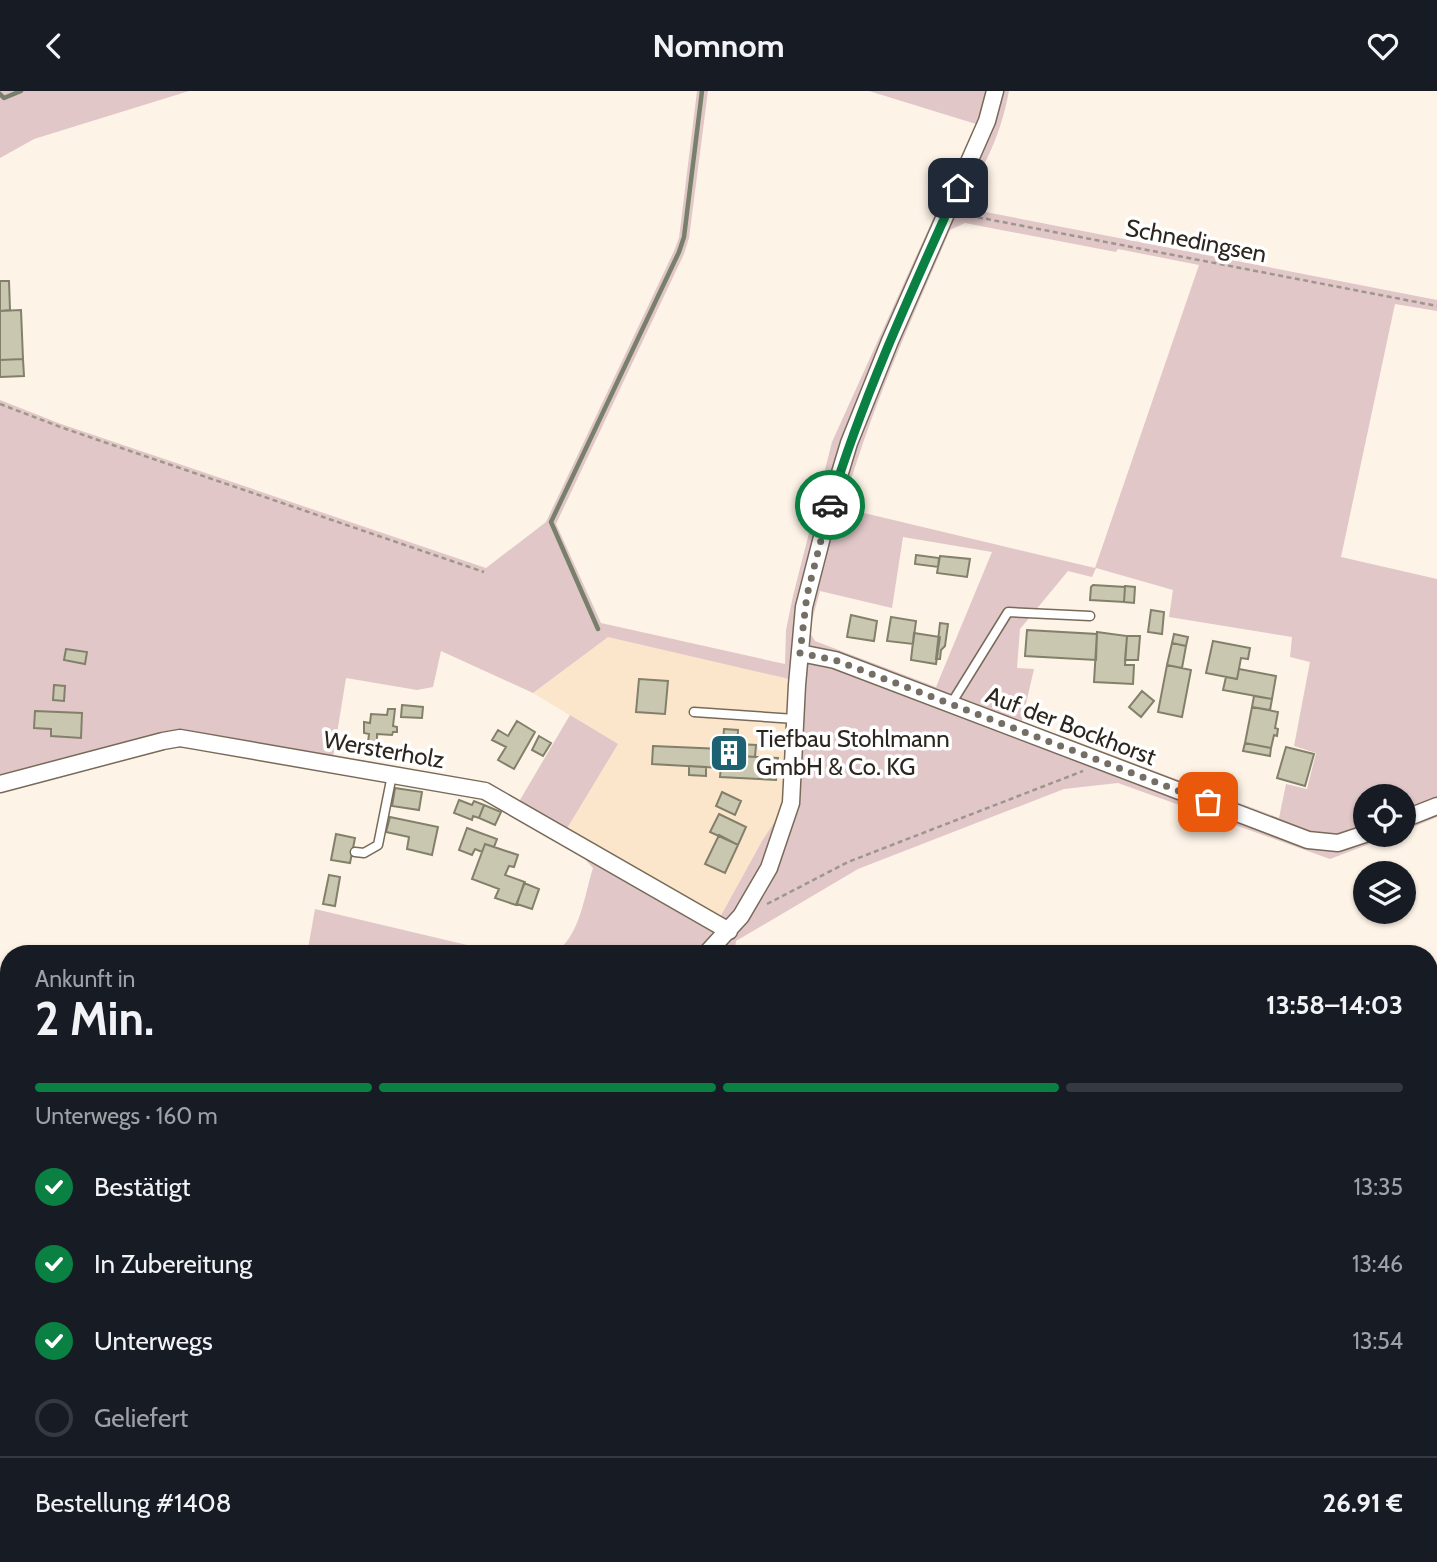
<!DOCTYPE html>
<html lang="de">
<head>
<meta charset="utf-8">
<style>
	:root { --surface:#171b24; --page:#20242c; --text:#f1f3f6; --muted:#9ea1a6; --line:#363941; --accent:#0b8043 }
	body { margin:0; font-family:Cabin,sans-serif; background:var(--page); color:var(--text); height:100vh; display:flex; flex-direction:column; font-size:26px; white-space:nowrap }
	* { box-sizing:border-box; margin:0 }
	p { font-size:23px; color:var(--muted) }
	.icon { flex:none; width:38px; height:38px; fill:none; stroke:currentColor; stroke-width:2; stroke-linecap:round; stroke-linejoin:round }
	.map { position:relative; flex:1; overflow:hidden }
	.side { position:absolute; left:0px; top:854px; width:1438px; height:618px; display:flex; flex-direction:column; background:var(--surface); border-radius:28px 28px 0 0; box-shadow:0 2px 5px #0004 }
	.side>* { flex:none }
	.tools { position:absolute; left:1353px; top:693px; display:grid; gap:14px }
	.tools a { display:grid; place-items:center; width:63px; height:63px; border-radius:50%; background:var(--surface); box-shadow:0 2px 5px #0004; font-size:35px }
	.pin { position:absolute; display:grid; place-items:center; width:60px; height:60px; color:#fff; margin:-30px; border-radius:14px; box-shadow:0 4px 10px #0006 }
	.courier { position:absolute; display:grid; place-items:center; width:70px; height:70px; margin:-35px; border:5px solid #0b8043; border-radius:50%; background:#fff; color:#222; box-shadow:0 2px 9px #0007 }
	.overview em { font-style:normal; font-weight:700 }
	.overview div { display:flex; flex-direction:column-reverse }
	.overview { display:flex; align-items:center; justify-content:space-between; height:119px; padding:0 35px }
	h1 { font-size:46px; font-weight:700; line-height:52px }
	.bar { display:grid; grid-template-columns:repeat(4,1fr); gap:10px 7px; align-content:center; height:84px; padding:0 35px }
	.bar i { height:9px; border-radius:5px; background:var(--line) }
	.bar .current { background:var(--accent) }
	.bar p { grid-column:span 4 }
	.line { display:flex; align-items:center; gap:18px; padding:0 35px; border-top:2px solid var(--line) }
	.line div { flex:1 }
	ol { padding:0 35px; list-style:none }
	li { display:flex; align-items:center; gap:21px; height:77px }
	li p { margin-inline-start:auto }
	li .icon { padding:7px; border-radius:50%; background:var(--accent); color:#fff; stroke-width:4 }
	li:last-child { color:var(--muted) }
	li i { width:38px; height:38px; border:4px solid var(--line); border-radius:50% }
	header { display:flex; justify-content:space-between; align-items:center; height:91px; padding:0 35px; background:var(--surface); font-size:32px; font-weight:700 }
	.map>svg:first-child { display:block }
	.built { fill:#fce6cb }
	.green { fill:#e1c7c8; fill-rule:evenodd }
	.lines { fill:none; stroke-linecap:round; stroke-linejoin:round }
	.stream { stroke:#78806c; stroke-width:4.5 }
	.building { fill:#cac7b0; stroke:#82806a; stroke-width:2 }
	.lane-casing { stroke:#786a58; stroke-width:11 }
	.street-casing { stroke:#786a58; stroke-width:19 }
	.path { stroke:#9e968c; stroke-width:2.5; stroke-dasharray:5 3.5; stroke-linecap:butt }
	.lane { stroke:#fff; stroke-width:8 }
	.street { stroke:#fff; stroke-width:16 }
	.done { stroke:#756e64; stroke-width:7; stroke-dasharray:0 12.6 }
	.route { stroke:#0b8043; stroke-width:9 }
	.labels { text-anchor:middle; stroke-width:7; stroke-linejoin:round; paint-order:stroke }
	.street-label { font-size:24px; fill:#2c261e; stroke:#fff }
	.poi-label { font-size:24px; fill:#2c261e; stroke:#fff; text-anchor:start }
</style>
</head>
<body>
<header><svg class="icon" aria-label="back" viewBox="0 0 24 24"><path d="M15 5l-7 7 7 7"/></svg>Nomnom<svg class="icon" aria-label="heart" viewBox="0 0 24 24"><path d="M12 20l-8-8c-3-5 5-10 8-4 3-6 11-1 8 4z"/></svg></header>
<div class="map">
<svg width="1437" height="1471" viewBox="0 0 1437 1471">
	<rect width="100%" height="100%" fill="#fdf3e7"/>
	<path class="built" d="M608,545l177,42 9,5 -6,118 -26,40 -43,78 -156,-84 54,-91 -84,-51z"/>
	<path class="green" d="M0,0h189l-155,48 -34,19z
		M697,0h11l-19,147 -5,16 -128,270 45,99 184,41 1,-34 7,-34 39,-154 144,-318 -107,-33h140c-8,42 -22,72 -45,108l6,10 467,91v11l-42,-7 -54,253 96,22v238l-33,14v-35h-39v39h28l-63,24 -212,-76 -54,6 -206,80 -122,72 -2,13h-181c27,-16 31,-58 40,-86l-30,-33 -46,-30 53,-90 48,29 -55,91 156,84 43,-78 26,-40 6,-118 -9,-5 -177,-41 -75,56 -92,-42 -8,36 -16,3 -71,-12 -13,80 -168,-11 -165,46v-393l61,24 425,144 60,-46 128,-271 5,-13zM965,132l151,29 2,-3 81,16 -104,303 -252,-60c26,-96 68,-187 107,-278zM903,446l89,15 -56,135 -121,-46 -6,-10 11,-40 72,17zM1096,477l77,22 -4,27 123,20 -2,20 20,5 -16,84 22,7 -9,36 -21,-5 -7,34 -257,-97 12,-52 -17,-1 3,-39 48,-58 24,6z
		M315,818l190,45h-198z
		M1437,1339v132h-96l16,-8h73v-123z
		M404,1463h361l2,8h-363z"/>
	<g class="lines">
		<path class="stream" d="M0,3l4,4 17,-7
			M598,538l-47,-107 128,-270 5,-15 18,-146"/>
	</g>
	<path class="building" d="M0,190h9l1,29 -10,1z
		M21,219l2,49 -23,1v-49z
		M23,268l1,17 -24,1v-17z
		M916,464l23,3 -1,9 -23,-3z
		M940,465l30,3 -3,18 -30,-4z
		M1093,494l32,2 -1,15 -34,-2 1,-13z
		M1125,495l10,1 -1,16 -10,-1z
		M1151,519l13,2 -2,22 -14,-2z
		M851,524l26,6 -3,20 -27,-4z
		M891,526l25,4 -3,23 -26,-3z
		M940,532l8,1 -3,22 -4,4 -1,9h-4z
		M1027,539l70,4 -1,26 -71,-4z
		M1097,541l30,4 -2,29h9l-1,19 -39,-2z
		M914,542l26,4 -4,27 -25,-4z
		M1174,543l14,3 -2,9 -14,-3z
		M1127,545h13l-2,24h-13z
		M1213,550l37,7 -2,11 -7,-1 -4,21 -31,-6z
		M1172,552l14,3 -4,22 -15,-3z
		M66,558l21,3 -2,12 -21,-4z
		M1167,574l24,5 -9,47 -24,-5z
		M1239,578l37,7 -4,23 -49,-9 3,-13 11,2z
		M639,588l29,2 -3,33 -29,-2z
		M54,594l11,1 -1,15 -11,-1z
		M1142,600l12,10 -13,16 -12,-10z
		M1254,605l18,3 -2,11 -18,-3z
		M402,614l21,2 -1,11 -21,-1z
		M1252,616l26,5 -3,16 3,1 -1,7 -3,-1 -3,13 -26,-5z
		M388,618h7l-2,17 4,1v5h-4l-1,3 -15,-1v9l-9,-1 1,-8 -5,-1v-11l6,1 1,-9 16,1z
		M35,620l47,2 -1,25 -30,-2v-7l-17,-1z
		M517,630l18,11 -21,37 -16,-9 8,-13 -14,-7 6,-10 10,6z
		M724,638l14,1 -1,26 41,2 -2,22 -56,-3z
		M539,645l12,7 -8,13 -11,-6z
		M1245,652l26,5 -1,8 -27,-5z
		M738,653l18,1 -1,12 -18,-1z
		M653,655l69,3 -1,19 -69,-4z
		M1286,656l28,7 -9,32 -28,-8z
		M689,675l17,1v9l-17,-1z
		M395,697l27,4 -3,18 -27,-4z
		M722,701l19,9 -6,14 -19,-9z
		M459,709l13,5 2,-4 10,4 -5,13 -6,-2 -1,4 -18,-7z
		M484,714l17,7 -6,13 -16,-7z
		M719,723l27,13 -8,18 -28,-13z
		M390,726l48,10 -6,28 -25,-6 2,-12 -23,-5z
		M467,737l30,11 -3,8 -9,-3 -3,8 -7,-3 -3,6 -13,-5z
		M336,743l19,4 -5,25 -19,-3z
		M719,744l19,10 -13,28 -20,-9z
		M485,753l33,11 -4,12 -5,-1 -4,9 20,7 -9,23 -21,-7 4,-9 -27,-10z
		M329,784l11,2 -5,29 -12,-2z
		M524,792l15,6 -7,20 -15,-5z"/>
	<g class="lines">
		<g class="lane-casing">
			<path id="lane" d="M951,613l57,-92 82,4
				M694,621l101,7
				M355,761l9,1 14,-8 14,-70"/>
		</g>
		<g class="street-casing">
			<path id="street" d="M800,562l35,7 473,180 30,3 27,-9
				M0,693l163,-43 17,-3 305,53 244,140
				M1404,728l33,-13
				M706,863l35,-38 28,-48 22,-65 6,-118 7,-78 26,-101 19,-63 41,-102 97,-220 8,-30
				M1430,1223l7,-1
				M0,1436l9,-1
				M393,1471v-8"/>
		</g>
		<path class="path" d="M961,123l476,92
			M0,313l63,24 421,144
			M767,813l81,-42 235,-91
			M0,1201h9
			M4,1471l2,-22"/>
		<use href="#lane" class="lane"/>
		<use href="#street" class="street"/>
	</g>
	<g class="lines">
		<path class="done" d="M830,414l-23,90 -7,58 35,7 373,142"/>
		<path class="route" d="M830,414c33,-109 81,-213 128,-317"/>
	</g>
	<defs>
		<g id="building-square" transform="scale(2.0125)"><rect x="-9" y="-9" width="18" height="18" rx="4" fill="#1c6273" stroke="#fff"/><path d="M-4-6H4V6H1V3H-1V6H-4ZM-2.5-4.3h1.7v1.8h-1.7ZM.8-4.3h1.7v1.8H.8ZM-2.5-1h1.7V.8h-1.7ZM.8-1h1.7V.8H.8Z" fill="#fff"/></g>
	</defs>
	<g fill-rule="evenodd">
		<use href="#building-square" x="729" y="662"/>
	</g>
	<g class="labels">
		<g class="street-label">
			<text transform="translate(1196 150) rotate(11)" y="8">Schnedingsen</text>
			<text transform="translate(1071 635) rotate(21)" y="8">Auf der Bockhorst</text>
			<text transform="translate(384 659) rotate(10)" y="8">Wersterholz</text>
		</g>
		<g class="poi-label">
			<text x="756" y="656">Tiefbau Stohlmann<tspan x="756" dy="28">GmbH &amp; Co. KG</tspan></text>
		</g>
	</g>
</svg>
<div class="tools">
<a><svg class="icon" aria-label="locate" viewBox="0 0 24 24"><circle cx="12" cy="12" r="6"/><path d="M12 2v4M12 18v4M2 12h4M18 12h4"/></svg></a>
<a><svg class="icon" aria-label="layers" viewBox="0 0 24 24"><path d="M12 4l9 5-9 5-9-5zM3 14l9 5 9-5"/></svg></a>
</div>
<div class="pin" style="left:1208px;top:711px;background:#ea580c"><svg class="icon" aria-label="bag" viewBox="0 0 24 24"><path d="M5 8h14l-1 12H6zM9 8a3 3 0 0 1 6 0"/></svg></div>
<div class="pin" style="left:958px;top:97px;background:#1f2937"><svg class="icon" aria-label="home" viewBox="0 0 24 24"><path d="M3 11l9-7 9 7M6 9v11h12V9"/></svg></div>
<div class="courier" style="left:830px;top:414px"><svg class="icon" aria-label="car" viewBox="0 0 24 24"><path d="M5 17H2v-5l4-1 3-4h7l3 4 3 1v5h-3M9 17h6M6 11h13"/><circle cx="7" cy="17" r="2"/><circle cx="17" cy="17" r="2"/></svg></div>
<section class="side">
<div class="overview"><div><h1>2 Min.</h1><p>Ankunft in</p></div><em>13:58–14:03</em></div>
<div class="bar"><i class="current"></i><i class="current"></i><i class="current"></i><i></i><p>Unterwegs · 160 m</p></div>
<ol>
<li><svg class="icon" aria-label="check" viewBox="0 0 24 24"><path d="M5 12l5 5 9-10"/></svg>Bestätigt<p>13:35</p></li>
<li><svg class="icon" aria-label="check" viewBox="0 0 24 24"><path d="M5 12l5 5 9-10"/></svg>In Zubereitung<p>13:46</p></li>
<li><svg class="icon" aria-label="check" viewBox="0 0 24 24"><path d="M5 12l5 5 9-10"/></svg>Unterwegs<p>13:54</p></li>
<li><i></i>Geliefert</li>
</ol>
<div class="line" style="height:91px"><div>Bestellung #1408</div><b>26.91 €</b></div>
</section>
</div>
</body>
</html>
